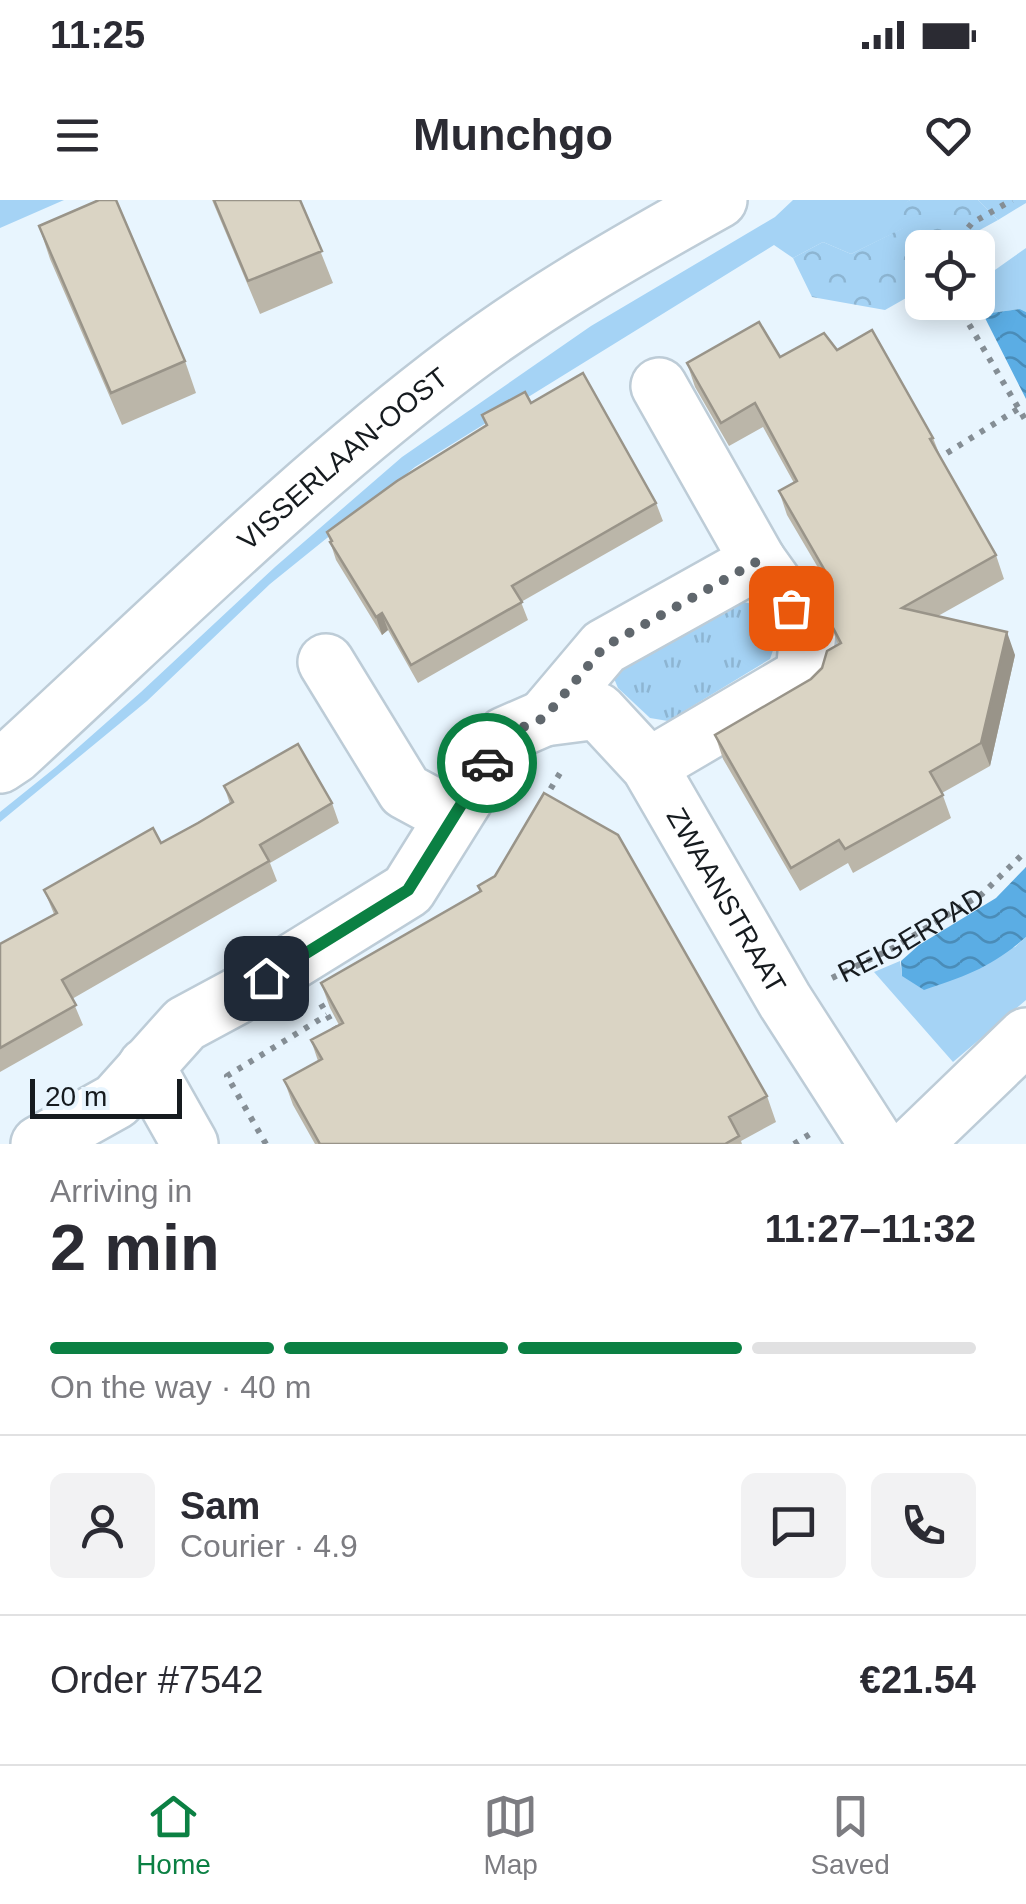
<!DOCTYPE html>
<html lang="en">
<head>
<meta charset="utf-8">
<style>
	:root { --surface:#fff; --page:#f2f2f3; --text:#2b2b33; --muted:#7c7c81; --line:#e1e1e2; --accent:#0b8043 }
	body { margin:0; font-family:Helvetica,sans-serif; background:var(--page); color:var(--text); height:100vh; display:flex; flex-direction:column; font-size:38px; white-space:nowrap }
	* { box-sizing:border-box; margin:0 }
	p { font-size:32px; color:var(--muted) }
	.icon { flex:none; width:55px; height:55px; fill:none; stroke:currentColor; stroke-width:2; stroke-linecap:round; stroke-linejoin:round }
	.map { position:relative; height:944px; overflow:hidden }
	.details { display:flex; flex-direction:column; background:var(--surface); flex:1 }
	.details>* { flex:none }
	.controls { position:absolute; left:905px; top:30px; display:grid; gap:20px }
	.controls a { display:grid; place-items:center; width:90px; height:90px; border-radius:15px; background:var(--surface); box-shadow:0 5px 25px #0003; font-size:50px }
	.scale { position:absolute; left:30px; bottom:25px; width:152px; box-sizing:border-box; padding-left:10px; border:5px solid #161b1f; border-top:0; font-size:28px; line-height:35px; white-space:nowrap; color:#161b1f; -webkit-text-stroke:8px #e8f5fe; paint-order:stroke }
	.pin { position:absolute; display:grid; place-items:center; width:85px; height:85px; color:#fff; margin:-42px; border-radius:20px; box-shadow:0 5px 15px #0006 }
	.courier { position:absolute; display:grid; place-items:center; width:100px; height:100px; margin:-50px; border:8px solid #0b8043; border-radius:50%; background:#fff; color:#222; box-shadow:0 2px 12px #0007 }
	.head em { font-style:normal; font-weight:700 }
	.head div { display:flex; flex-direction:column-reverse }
	.head { display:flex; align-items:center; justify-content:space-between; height:170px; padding:0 50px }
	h1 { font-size:65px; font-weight:700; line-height:75px }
	.bar { display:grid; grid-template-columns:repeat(4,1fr); gap:15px 10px; align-content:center; height:120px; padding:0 50px }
	.bar i { height:12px; border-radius:8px; background:var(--line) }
	.bar .active { background:var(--accent) }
	.bar p { grid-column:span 4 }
	.line { display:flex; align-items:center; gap:25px; padding:0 50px; border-top:2px solid var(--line) }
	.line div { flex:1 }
	.round { display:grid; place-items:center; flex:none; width:105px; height:105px; border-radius:15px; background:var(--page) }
	.status { display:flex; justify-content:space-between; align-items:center; height:70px; padding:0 50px; background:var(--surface); direction:ltr }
	.status svg { height:28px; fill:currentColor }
	header { display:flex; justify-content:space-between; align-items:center; height:130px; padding:0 50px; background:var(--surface); font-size:45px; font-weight:700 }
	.menu { display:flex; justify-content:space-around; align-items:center; height:140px; border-top:2px solid var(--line); background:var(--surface); font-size:28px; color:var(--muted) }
	.menu a { display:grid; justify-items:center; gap:5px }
	.menu .active { color:var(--accent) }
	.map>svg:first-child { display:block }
	.grass { fill:#a5d3f5 }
	.forest { fill:url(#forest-crowns) }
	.park { fill:url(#park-tufts) }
	.water { fill:url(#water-waves) }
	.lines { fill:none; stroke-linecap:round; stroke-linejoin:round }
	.minor-casing { stroke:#bdccd7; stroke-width:60 }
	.path { stroke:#858e95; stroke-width:6; stroke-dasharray:5 8; stroke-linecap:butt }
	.minor { stroke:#fff; stroke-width:55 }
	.wall { fill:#bbb6a9 }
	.shaded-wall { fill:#999489 }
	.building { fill:#dad4c4; stroke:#999489; stroke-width:2.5 }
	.done { stroke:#60676d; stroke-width:10; stroke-dasharray:0 18 }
	.route { stroke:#0b8043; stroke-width:12 }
	.labels { text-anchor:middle; stroke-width:9; stroke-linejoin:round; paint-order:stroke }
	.street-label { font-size:28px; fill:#161b1f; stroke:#e8f5fe }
</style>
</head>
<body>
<div class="status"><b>11:25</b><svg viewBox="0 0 49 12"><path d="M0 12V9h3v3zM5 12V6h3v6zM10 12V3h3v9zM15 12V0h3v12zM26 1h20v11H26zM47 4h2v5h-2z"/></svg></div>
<header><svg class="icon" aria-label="menu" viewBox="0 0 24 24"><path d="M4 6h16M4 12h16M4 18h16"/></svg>Munchgo<svg class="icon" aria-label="heart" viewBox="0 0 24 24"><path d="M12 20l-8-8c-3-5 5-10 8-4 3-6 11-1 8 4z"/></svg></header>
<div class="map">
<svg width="1026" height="944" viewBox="0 0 1026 944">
	<defs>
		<pattern id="forest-crowns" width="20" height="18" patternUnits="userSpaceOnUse" patternTransform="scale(2.5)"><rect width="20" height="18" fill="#a5d3f5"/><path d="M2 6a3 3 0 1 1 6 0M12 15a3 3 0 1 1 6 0" fill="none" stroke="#8db5d2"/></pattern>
		<pattern id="park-tufts" width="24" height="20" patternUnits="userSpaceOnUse" patternTransform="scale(2.5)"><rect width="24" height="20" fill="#a5d3f5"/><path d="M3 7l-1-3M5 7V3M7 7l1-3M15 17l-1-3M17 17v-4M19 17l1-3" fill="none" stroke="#8db5d2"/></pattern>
		<pattern id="water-waves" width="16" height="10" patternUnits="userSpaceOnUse" patternTransform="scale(2.5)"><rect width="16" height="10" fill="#5bade4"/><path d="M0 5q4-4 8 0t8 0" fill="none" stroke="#4a8cb8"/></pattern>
	</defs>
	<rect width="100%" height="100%" fill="#e8f5fe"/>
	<path class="grass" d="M0,0h64l-64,28z
		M793,0h117l-7,5 1,23 -53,26 -28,-12 -30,16 -19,-13 -359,222 -145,117 -123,117 -147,121v-10l56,-45 85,-75 134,-125 127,-110 189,-131 184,-109z
		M978,0h48v3l-28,17z
		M1026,48v64l-6,-3 -37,5 -5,-12v-20z
		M1026,737v63l-73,62 -79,-90 26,-11 2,15 113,-29z"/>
	<path class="forest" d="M910,0h68l20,20 -49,27 -27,1v41l-37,21 -73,-13 -19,-39 30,-16 28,12 52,-26v-24z"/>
	<path class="park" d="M728,398l36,9 15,26 -9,26 -102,62 -18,-3 -32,-30 -5,-12 5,-17z"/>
	<path class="water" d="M1020,109l6,3v87l-43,-85z
		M1026,667v70c-34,30 -60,39 -102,53l-22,-14 -1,-15 18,-16 77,-47z"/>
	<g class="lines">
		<g class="minor-casing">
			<g id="minor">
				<path id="s2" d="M659,186l99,175 -154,86 -60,71 54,-7 51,55 136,235 92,143"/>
				<path d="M326,462l79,129 48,26"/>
				<path id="s3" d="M0,565l15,-10c146,-134 287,-275 445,-394 81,-61 171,-112 259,-161"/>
				<path d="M649,566l155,-91 4,-44 -50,-70"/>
				<path d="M146,866l44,78"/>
				<path d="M39,944l77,-43 69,-77 52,-28 171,-106 97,-155 39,-17"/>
				<path d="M914,944l112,-108"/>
			</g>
		</g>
		<g class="path">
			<path d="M952,48l20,-25 40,-23"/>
			<path d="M956,102l70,119"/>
			<path d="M947,253l71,-44"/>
			<path d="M544,600l19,-32"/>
			<path id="s1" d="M832,778l61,-30 89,-54 44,-43"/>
			<path d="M321,804l16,28"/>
			<path d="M266,944l-39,-68 100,-61"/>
			<path d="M794,944l16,-10"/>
		</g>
		<use href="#minor" class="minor"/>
	</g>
	<path class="wall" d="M212,0h88l33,83 -73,31z
		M39,26l146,135 11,32 -74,32 -72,-166z
		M837,150l96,88 8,20 55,97 8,24 -66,37 77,39 -25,111 -48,27 9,25 -98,55 -5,-10 -48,28 -77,-132 -8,-24 96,-56 11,-11 16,-23 -8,-23v-13l-7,-11 -9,-23 6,-4 -33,-56 -8,-24 15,-8 -31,-56 -34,19 -34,-59 -8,-24 93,-6z
		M531,203l125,100 7,18 -142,81 7,18 -110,63 -30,-53 -6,5 -46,-75 -9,-28 159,-106 -4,-11z
		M224,586l108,17 7,20 -69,40 7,18 -205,118 11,26 -83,47v-128l54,-30 -10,-24 117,-47 69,-39z
		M478,686l289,210 9,26 -35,19 1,3h-427l-22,-39 -9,-25 34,-19 -7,-21 28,-15 -9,-17 -9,-25 159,-91z"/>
	<path class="shaded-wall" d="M382,413l6,17 -6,5 -6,-18z
		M1007,432l8,23 -25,111 -9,-23z"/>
	<path class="building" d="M99,0h17l69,161 -74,32 -72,-167z
		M214,0h86l22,51 -74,30z
		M759,122l21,35 44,-24 13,17 35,-20 61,108 -3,1 66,116 -94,53 105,24 -26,111 -51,29 13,23 -98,54 -6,-9 -48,28 -76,-133 96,-56 11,-11 5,-17 14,-8 -11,-21v-13l-5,-18 -11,-16 10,-6 -45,-78 18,-10 -42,-78 -34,20 -34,-60z
		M583,173l73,130 -144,83 10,16 -111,63 -29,-52 -6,4 -46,-75 2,-1 -5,-9 70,-51 90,-56 -5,-10 43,-23 6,11z
		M298,544l34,59 -72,42 9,16 -207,119 14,25 -76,43v-104l57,-31 -13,-23 109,-62 8,15 37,-20 35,-21 -9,-16z
		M544,593l74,42 149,261 -38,21 10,19 -14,8h-405l-36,-64 38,-21 -11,-19 32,-17 -22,-40 160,-92 -3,-5 17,-10z"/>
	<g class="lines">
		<path class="done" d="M487,563l18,-28 39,-17 60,-71 154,-86 33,47"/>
		<path class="route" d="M266,778l142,-88 79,-127"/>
	</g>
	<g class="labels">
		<g class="street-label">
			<text dy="10" stroke="none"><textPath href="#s3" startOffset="460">VISSERLAAN-OOST</textPath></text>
			<text dy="10" stroke="none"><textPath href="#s2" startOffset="755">ZWAANSTRAAT</textPath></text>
			<text dy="10" stroke="none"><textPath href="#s1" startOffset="90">REIGERPAD</textPath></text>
		</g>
	</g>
</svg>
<div class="controls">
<a><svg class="icon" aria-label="locate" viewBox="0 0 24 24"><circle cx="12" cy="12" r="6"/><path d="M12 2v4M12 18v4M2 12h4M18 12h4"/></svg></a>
</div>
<div class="scale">20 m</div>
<div class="pin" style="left:791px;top:408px;background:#ea580c"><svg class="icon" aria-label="bag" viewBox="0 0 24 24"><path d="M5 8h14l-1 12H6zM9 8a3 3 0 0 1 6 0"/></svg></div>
<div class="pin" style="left:266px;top:778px;background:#1f2937"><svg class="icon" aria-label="home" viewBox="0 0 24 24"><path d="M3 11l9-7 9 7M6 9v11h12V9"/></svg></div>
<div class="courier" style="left:487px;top:563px"><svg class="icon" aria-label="car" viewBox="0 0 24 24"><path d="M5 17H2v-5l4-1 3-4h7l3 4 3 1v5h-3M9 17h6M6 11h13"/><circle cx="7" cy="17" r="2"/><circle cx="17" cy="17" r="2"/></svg></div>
</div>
<section class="details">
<div class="head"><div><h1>2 min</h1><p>Arriving in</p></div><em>11:27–11:32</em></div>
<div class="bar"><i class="active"></i><i class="active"></i><i class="active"></i><i></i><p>On the way · 40 m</p></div>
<div class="line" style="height:180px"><a class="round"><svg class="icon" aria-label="person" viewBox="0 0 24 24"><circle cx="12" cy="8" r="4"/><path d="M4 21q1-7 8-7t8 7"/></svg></a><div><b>Sam</b><p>Courier · 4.9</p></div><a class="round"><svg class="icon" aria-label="chat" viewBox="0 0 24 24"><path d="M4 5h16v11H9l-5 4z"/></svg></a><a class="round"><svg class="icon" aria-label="phone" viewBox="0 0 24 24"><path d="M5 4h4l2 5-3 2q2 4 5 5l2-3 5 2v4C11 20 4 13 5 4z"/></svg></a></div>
<div class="line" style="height:130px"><div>Order #7542</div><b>€21.54</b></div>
</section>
<nav class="menu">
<a class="active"><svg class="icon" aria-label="home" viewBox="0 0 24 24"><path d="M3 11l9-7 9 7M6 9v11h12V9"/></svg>Home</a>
<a><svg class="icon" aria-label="map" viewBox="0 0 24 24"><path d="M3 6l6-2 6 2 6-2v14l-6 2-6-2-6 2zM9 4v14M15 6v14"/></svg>Map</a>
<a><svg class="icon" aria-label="saved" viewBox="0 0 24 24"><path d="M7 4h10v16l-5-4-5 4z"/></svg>Saved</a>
</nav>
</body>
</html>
